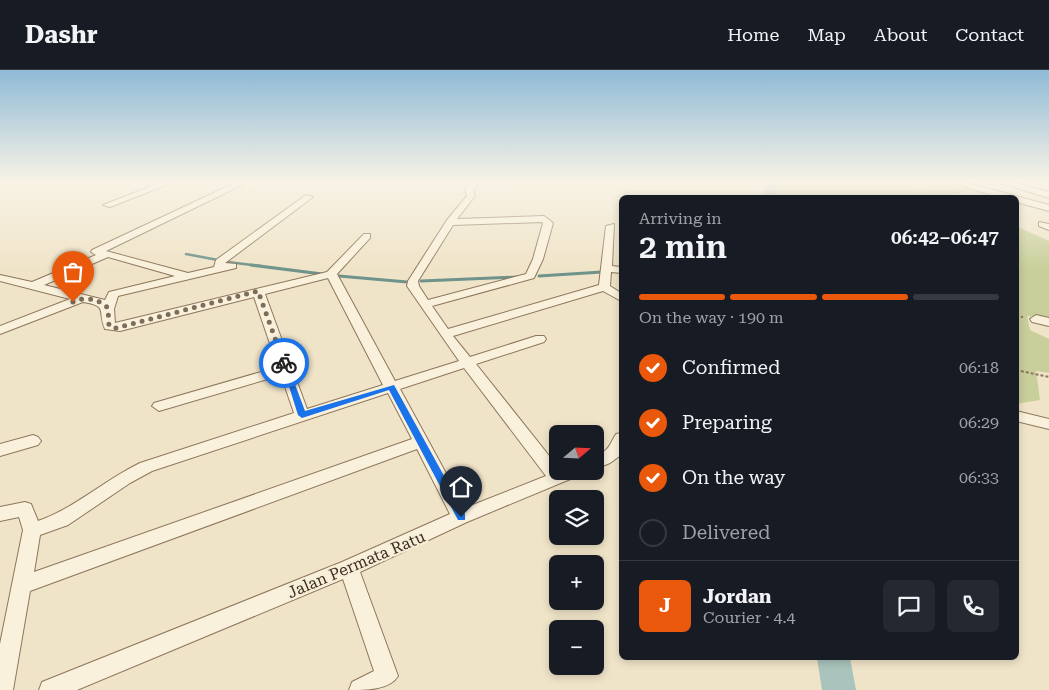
<!DOCTYPE html>
<html lang="en">
<head>
<meta charset="utf-8">
<style>
	:root { --surface:#171b24; --page:#242831; --text:#f1f3f6; --muted:#9ea1a6; --line:#363941; --accent:#ea580c }
	body { margin:0; font-family:"Roboto Serif",serif; background:var(--page); color:var(--text); height:100vh; display:flex; flex-direction:column; font-size:19px; white-space:nowrap }
	* { box-sizing:border-box; margin:0 }
	p { font-size:16px; color:var(--muted) }
	.icon { flex:none; width:28px; height:28px; fill:none; stroke:currentColor; stroke-width:2; stroke-linecap:round; stroke-linejoin:round }
	.map { position:relative; flex:1; overflow:hidden }
	.drawer { position:absolute; left:619px; top:125px; width:400px; height:465px; display:flex; flex-direction:column; background:var(--surface); border-radius:8px; box-shadow:0 2px 8px #0003 }
	.drawer>* { flex:none }
	.needle { width:32px; rotate:71deg }
	.buttons { position:absolute; left:549px; top:355px; display:grid; gap:10px }
	.buttons a { display:grid; place-items:center; width:55px; height:55px; border-radius:8px; background:var(--surface); box-shadow:0 2px 8px #0003; font-size:25px }
	.pin { position:absolute; display:grid; place-items:center; width:42px; height:42px; color:#fff; margin:-51px -21px; border-radius:50% 50% 50% 0; rotate:-45deg; box-shadow:0 0 5px #0007 }
	.pin .icon { rotate:45deg }
	.courier { position:absolute; display:grid; place-items:center; width:50px; height:50px; margin:-25px; border:4px solid #1a73e8; border-radius:50%; background:#fff; color:#222; box-shadow:0 1px 6px #0007 }
	.overview em { font-style:normal; font-weight:600 }
	.overview div { display:flex; flex-direction:column-reverse }
	.overview { display:flex; align-items:center; justify-content:space-between; height:85px; padding:0 20px }
	h1 { font-size:32px; font-weight:600; line-height:38px }
	.bar { display:grid; grid-template-columns:repeat(4,1fr); gap:8px 5px; align-content:center; height:60px; padding:0 20px }
	.bar i { height:6px; border-radius:4px; background:var(--line) }
	.bar .on { background:var(--accent) }
	.bar p { grid-column:span 4 }
	.line { display:flex; align-items:center; gap:12px; padding:0 20px; border-top:1px solid var(--line) }
	.line div { flex:1 }
	.round { display:grid; place-items:center; flex:none; width:52px; height:52px; border-radius:8px; background:var(--page) }
	ol { padding:0 20px; list-style:none }
	li { display:flex; align-items:center; gap:15px; height:55px }
	li p { margin-inline-start:auto }
	li .icon { padding:5px; border-radius:50%; background:var(--accent); color:#fff; stroke-width:4 }
	li:last-child { color:var(--muted) }
	li i { width:28px; height:28px; border:2px solid var(--line); border-radius:50% }
	header { display:flex; align-items:center; gap:30px; box-sizing:border-box; height:70px; padding:0 25px; background:var(--surface); border-bottom:1px solid var(--line) }
	header strong { font-size:24px }
	nav { display:flex; gap:28px; margin-inline-start:auto; font-size:18px }
	.map>svg:first-child { display:block }
	.green { fill:#c9cf9b }
	.lines { fill:none; stroke-linecap:round; stroke-linejoin:round }
	.stream-far1 { stroke:#6f938a; stroke-width:2.5 }
	.stream { stroke:#6f938a; stroke-width:3 }
	.river { fill:#a9c4bc; fill-rule:evenodd }
	.minor-casing { stroke:#8d765c; stroke-width:2 }
	.path { stroke:#8d765c; stroke-width:2; stroke-dasharray:3 2; stroke-linecap:butt }
	.minor { fill:#faf1dc; fill-rule:evenodd }
	.route { fill:#1a73e8 }
	.done { stroke:#7c6e5b; stroke-width:5; stroke-dasharray:0 9 }
	.labels { text-anchor:middle; stroke-width:4.5; stroke-linejoin:round; paint-order:stroke }
	.near-street-label { font-size:16px; fill:#3d2e20; stroke:#f7eed8 }
</style>
</head>
<body>
<header>
<strong>Dashr</strong>
<nav><a>Home</a><a>Map</a><a>About</a><a>Contact</a></nav>
</header>
<div class="map">
<svg width="1049" height="620" viewBox="0 0 1049 620">
	<rect width="100%" height="100%" fill="#f0e4c8"/>
	<path class="green" d="M785,112h104l33,6 10,-6h18l26,7 -37,9h-167l5,-12z
		M1016,156l33,15v78l-22,-3 3,14 19,9v34l-13,-2 4,29 -24,4z"/>
	<g class="lines">
		<path class="stream-far1" d="M186,184l32,6
			M228,192l33,4"/>
		<path class="stream" d="M251,195l71,9
			M339,206l68,6
			M539,206l63,-4
			M421,211l97,-4"/>
		<path class="river" d="M769,112h13l-10,16h-13z
			M817,588h33l6,32h-34z"/>
		<g class="minor-casing">
			<path id="minor" d="M0,112h6l-6,3z
				M162,112h12l-64,25 -7,-2z
				M237,112h11l-142,69 82,22 26,-6 2,-7 90,-65 7,2 -88,66 11,1v4l-118,28 -4,13 1,14 212,-51 37,-38h6v4l-33,36 58,107 64,-20 -52,-75 1,-5 39,-61 20,-24 -2,-6 6,-8h8l-6,8 2,6 -18,23 87,-3 9,7 -10,36 -9,19 -102,28 16,23 151,-44 7,-59 8,-2 -2,42 9,1v6l-10,-1 -1,14 11,7v8l-18,-10 -150,45 17,21 66,-21h8l2,3 -2,3 -68,22 82,103v4h24l-2,4 -113,47 -107,50 38,104c-8,14 -32,14 -49,14l3,-8 22,-11 -31,-92 -266,111h-38l3,-8 300,-120 108,-48 -33,-65 -387,142 -17,99h-13v-46l23,-114 -4,-13 -19,4v-14l25,-5 6,2 7,17c37,-13 67,-41 102,-58l154,-50 -13,-38 -122,36 -7,-5 2,-3 124,-36 -24,-70 -134,34 -15,-2c-8,-18 4,-23 -22,-27l-83,32v-8l70,-27 -70,-18v-6l32,7 64,-27 -5,-3 1,-2zM542,152l1,1 -10,36 -7,15 -98,26 -9,-14 -1,-5 35,-56zM108,187l67,19 -66,16 -4,8 -61,-15zM328,208l55,107 -76,24 -42,-115zM464,298l82,108 -81,32 -65,-119zM388,323l24,46 -378,133 6,-37 28,-10 62,-42 22,-12z
				M950,112h14l85,23v6l-33,-9v-4h-15z
				M997,112h14l38,10v6z
				M1039,152l10,2v6l-10,-4z
				M1036,245l13,3v8l-17,-4 -2,-3z
				M1016,341l33,8v10l-33,-8z
				M621,363v22l-11,8 -15,6v-13c15,-6 13,-9 21,-22z
				M33,365l5,2 3,4 -3,4 -38,11v-12z"/>
		</g>
		<path class="path" d="M1016,246l7,1
			M1016,300l33,7"/>
		<use href="#minor" class="minor"/>
	</g>
	<linearGradient id="sky" x2="0" y2="1"><stop stop-color="#8fbad6"/><stop offset="0.56" stop-color="#f8f3e6"/><stop offset="1" stop-color="#f8f3e6" stop-opacity="0"/></linearGradient>
	<rect width="1049" height="199" fill="url(#sky)"/>
	<path class="route" d="M281,291l6,2 18,48 89,-26 71,129v6h-7l-69,-130 -87,28 -4,-3z"/>
	<g class="lines">
		<path class="done" d="M73,232c14,-6 25,-3 35,6l1,18 7,2 142,-37 26,72"/>
	</g>
	<g class="labels">
		<g class="near-street-label">
			<text transform="translate(356 494) rotate(-23)" y="6">Jalan Permata Ratu</text>
		</g>
	</g>
</svg>
<div class="buttons">
<a><svg class="needle" viewBox="-14 -14 28 28"><path d="M0-13l5 13h-10z" fill="#e53935"/><path d="M0 13l5-13h-10z" fill="#9ea1a6"/></svg></a>
<a><svg class="icon" aria-label="layers" viewBox="0 0 24 24"><path d="M12 4l9 5-9 5-9-5zM3 14l9 5 9-5"/></svg></a>
<a>+</a>
<a>−</a>
</div>
<div class="pin" style="left:73px;top:232px;background:#ea580c"><svg class="icon" aria-label="bag" viewBox="0 0 24 24"><path d="M5 8h14l-1 12H6zM9 8a3 3 0 0 1 6 0"/></svg></div>
<div class="pin" style="left:461px;top:447px;background:#1f2937"><svg class="icon" aria-label="home" viewBox="0 0 24 24"><path d="M3 11l9-7 9 7M6 9v11h12V9"/></svg></div>
<div class="courier" style="left:284px;top:293px"><svg class="icon" aria-label="bike" viewBox="0 0 24 24"><circle cx="6" cy="16" r="4"/><circle cx="18" cy="16" r="4"/><path d="M6 16l4-8h5l3 8M10 8l3 8H6M13 5h3"/></svg></div>
<section class="drawer">
<div class="overview"><div><h1>2 min</h1><p>Arriving in</p></div><em>06:42–06:47</em></div>
<div class="bar"><i class="on"></i><i class="on"></i><i class="on"></i><i></i><p>On the way · 190 m</p></div>
<ol>
<li><svg class="icon" aria-label="check" viewBox="0 0 24 24"><path d="M5 12l5 5 9-10"/></svg>Confirmed<p>06:18</p></li>
<li><svg class="icon" aria-label="check" viewBox="0 0 24 24"><path d="M5 12l5 5 9-10"/></svg>Preparing<p>06:29</p></li>
<li><svg class="icon" aria-label="check" viewBox="0 0 24 24"><path d="M5 12l5 5 9-10"/></svg>On the way<p>06:33</p></li>
<li><i></i>Delivered</li>
</ol>
<div class="line" style="height:90px"><b class="round" style="background:var(--accent);color:#fff">J</b><div><b>Jordan</b><p>Courier · 4.4</p></div><a class="round"><svg class="icon" aria-label="chat" viewBox="0 0 24 24"><path d="M4 5h16v11H9l-5 4z"/></svg></a><a class="round"><svg class="icon" aria-label="phone" viewBox="0 0 24 24"><path d="M5 4h4l2 5-3 2q2 4 5 5l2-3 5 2v4C11 20 4 13 5 4z"/></svg></a></div>
</section>
</div>
</body>
</html>
